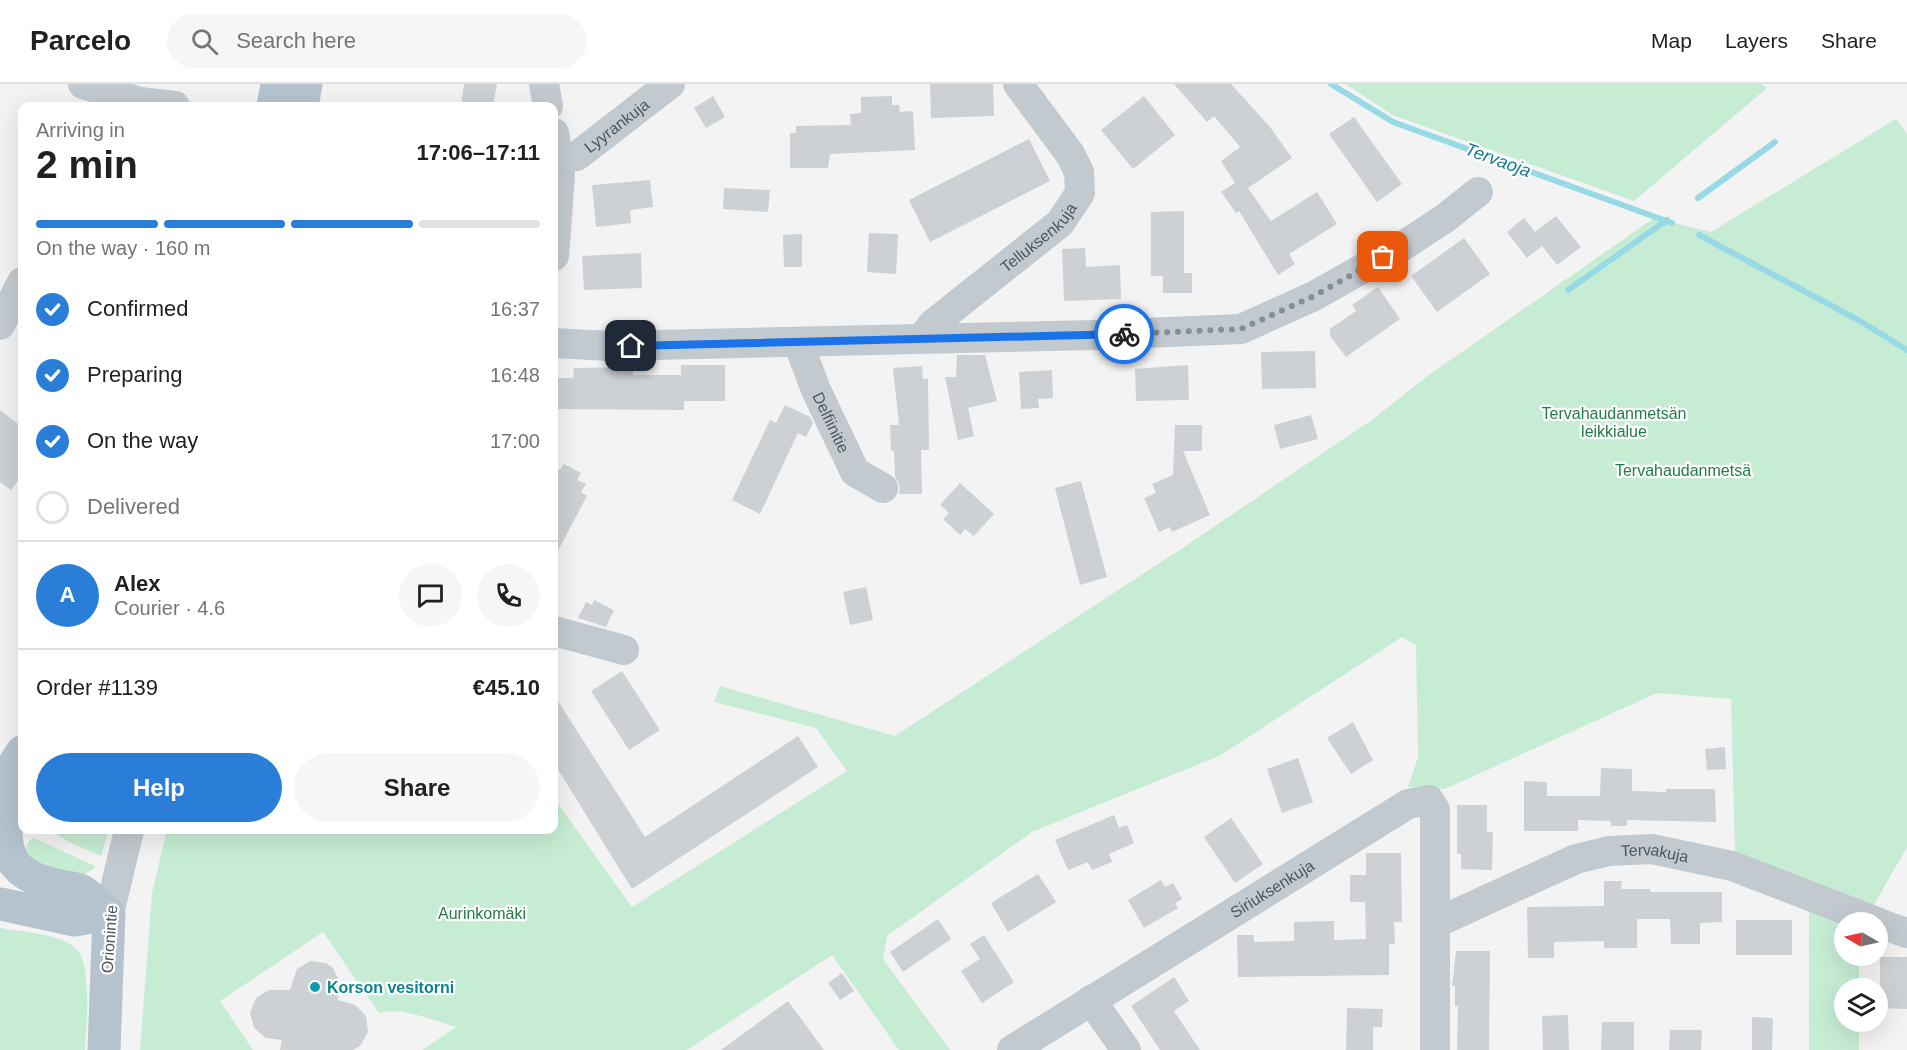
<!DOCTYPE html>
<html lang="en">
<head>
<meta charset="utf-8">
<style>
	:root { --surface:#fff; --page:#f6f6f6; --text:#202124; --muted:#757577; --line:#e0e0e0; --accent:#2a7ed7 }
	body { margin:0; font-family:Helvetica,sans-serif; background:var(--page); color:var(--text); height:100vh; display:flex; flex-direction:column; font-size:22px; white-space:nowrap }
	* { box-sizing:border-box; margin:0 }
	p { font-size:20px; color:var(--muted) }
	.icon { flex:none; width:33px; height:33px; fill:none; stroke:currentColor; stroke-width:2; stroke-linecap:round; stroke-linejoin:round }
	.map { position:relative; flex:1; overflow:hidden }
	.panel { position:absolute; left:18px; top:18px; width:540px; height:732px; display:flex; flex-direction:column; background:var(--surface); border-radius:12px; box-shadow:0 6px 24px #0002 }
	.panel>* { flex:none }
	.needle { width:39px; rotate:279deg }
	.buttons { position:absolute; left:1834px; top:828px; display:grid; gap:12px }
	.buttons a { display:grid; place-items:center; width:54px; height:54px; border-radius:50%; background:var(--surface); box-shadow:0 6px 24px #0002; font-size:30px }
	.pin { position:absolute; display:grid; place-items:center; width:51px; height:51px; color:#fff; margin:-26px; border-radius:12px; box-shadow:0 3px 9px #0006 }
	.courier { position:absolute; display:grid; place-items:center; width:60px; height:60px; margin:-30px; border:4px solid #1a73e8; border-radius:50%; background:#fff; color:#222; box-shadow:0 2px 8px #0007 }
	.overview em { font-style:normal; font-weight:800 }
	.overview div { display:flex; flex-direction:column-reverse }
	.overview { display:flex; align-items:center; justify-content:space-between; height:102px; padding:0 18px }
	h1 { font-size:39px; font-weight:800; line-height:45px }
	.bar { display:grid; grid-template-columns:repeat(4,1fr); gap:9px 6px; align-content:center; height:72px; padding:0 18px }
	.bar i { height:8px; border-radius:4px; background:var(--line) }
	.bar .active { background:var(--accent) }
	.bar p { grid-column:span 4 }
	.line { display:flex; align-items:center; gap:15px; padding:0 18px; border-top:2px solid var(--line) }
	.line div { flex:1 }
	.round { display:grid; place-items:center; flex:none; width:63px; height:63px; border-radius:32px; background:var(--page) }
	ol { padding:0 18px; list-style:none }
	li { display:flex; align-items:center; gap:18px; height:66px }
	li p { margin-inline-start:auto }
	li .icon { padding:6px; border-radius:50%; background:var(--accent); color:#fff; stroke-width:4 }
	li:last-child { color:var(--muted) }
	li i { width:33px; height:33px; border:3px solid var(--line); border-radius:50% }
	.cta { display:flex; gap:12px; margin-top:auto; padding:12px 18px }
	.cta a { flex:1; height:69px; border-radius:36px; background:var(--accent); color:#fff; font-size:24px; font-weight:800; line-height:69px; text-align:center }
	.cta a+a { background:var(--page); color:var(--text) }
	header { display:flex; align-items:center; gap:36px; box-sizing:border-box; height:84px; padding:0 30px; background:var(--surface); border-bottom:2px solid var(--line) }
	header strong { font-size:28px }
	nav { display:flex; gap:33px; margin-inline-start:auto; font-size:21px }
	.search { width:420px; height:54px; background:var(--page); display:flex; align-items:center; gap:15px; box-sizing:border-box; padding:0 21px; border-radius:33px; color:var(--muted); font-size:22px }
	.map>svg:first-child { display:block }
	.green { fill:#c6edd3 }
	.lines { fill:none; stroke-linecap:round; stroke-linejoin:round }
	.stream { stroke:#97dae6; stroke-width:6 }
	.building { fill:#cdd0d4 }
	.minor { stroke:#c2cad0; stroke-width:30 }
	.major { stroke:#b5c3ce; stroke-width:33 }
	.done { stroke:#868e93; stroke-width:6; stroke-dasharray:0 10.8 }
	.route { stroke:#1a73e8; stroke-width:8 }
	.culture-dot { fill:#0f9aa8; stroke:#fff; stroke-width:2 }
	.labels { text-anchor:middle; stroke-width:4.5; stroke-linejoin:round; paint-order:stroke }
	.street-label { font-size:16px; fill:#4b575f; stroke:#fff }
	.park-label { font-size:16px; fill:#207c49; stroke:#fff }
	.culture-label { font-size:16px; font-weight:bold; fill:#0d838f; stroke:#fff; text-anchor:start }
	.water-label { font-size:18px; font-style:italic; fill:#177b8f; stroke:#fff }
</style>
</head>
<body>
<header>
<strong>Parcelo</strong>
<div class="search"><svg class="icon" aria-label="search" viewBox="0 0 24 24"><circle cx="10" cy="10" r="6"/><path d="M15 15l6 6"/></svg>Search here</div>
<nav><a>Map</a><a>Layers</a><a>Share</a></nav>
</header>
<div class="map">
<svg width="1907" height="966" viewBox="0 0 1907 966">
	<rect width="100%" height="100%" fill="#f4f3f3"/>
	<path class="green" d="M1346,0h416l5,4 -133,113 -242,-86z
		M1896,35l11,15v713l-36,63 -136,-57 -4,-154 -74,-6 -212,96 -37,-2 10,-30 -2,-112 -14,-8 -181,118 -189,77 -145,104 -4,23 67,91h-51l-67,-95 -145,95h-265l34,-23c-22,-6 -55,-21 -77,-14l-56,-81 -103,69 33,49h-113l12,-157 15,-63h387v-32l78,109 215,-136 -31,-43 -102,-26 6,-16 175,50 289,-189 189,-128 53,-42 228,-159 57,14z
		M50,746h59l-8,26 -34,-15z
		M34,754l61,28v2l-17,10 -57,-22 9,-16z
		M1809,825l36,15v32h14v32h-14v34h14v28h-50z
		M0,844c22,4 54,5 73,18 21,14 13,81 12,104h-85z"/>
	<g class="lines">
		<path class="stream" d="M1331,0l62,38 279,101
			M1698,114l77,-56
			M1699,151l161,86 47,29
			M1568,206l99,-70"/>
	</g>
	<path class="building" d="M464,0h33l-4,22h-32z
		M930,0h63l1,32 -63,2z
		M1174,0h57l39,43 22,31 -44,30 23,33 46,-29 20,32 -48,30 6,10 -17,11 -39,-64 -3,2 -15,-21 14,-9 -14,-22 19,-14 -26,-31 -7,6z
		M713,12l12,21 -19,11 -12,-20z
		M892,12v9h7l1,7 13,-1 2,39 -85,4 -2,14h-38v-35h6v-7l55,-1 -1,-11 11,-1v-16z
		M1144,12l31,39 -42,34 -32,-39z
		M1354,33l48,67 -25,18 -48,-68z
		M1029,55l21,42 -120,61 -21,-42z
		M650,96l3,27 -23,3 1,13 -35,4 -4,-42z
		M724,104l46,2 -2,22 -45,-3z
		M1184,127v62h8v20h-29v-17h-12v-64z
		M1556,132l25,31 -24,18 -15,-19 -15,12 -20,-26 17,-14 11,14z
		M869,149l29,1 -2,40 -29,-2z
		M802,150v33h-18l-1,-32z
		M1464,154l26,36 -53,38 -26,-36z
		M1085,164l1,19 34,-2 1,34 -57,2 -2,-52z
		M641,169l1,35 -58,2 -2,-34z
		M1378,203l22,32 -54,38 -16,-21v-7l26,-18 -4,-6z
		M1315,267l1,37 -54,1 -1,-37z
		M957,271h28l12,46 -29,7 6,28 -16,4 -13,-63h11z
		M681,281h44v36h-41v9l-130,-1v-31h19l1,-10 59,-1v8h48z
		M1188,281l1,35 -53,1 -1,-32z
		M922,282l1,13h5l1,71h-8l1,44h-23l1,-7 -5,-11 -1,-25h-3l-1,-26h9l-6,-57z
		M1052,286l1,28 -15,1 1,9 -18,1 -2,-37z
		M785,321l25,12 3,6 -7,14 -8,-4 -38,81 -28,-14 38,-80 6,3z
		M0,326l22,17v48l-11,15 -11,-8z
		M1311,331l7,24 -38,10 -6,-24z
		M1175,341h27v26h-19l27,64 -38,17 -2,-5 -11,5 -15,-34 12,-5 -4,-9 21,-9z
		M564,380l17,9 -4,7 9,4 -5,8 6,4 -33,62v-91l6,3z
		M1081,397l26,96 -27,8 -25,-97z
		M960,399l34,31 -20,22 -9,-7 -5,6 -17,-16 6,-6 -9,-8z
		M866,503l7,33 -23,5 -7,-33z
		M594,516l20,10 -8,17 -28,-9 8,-16 6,3z
		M622,587l38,59 -31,20 -38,-59z
		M554,611l91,142 153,-101 20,31 -186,122 -78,-126z
		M1353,638l20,38 -22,14 -24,-36z
		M1725,663l1,22 -19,1 -2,-21z
		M1298,674l15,44 -31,11 -15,-44z
		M1601,684l31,1v22l34,1v-3h49l1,33 -89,-2v6h-16v-5l-33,-1v11h-54v-50l23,1v14h53z
		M1457,721h30v27h6l-1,38 -31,-1v-15h-4z
		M1114,731l5,13 8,-3 7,18 -25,11 3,8 -20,8 -4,-8 -20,8 -13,-30z
		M1231,734l32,46 -28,19 -31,-46z
		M1366,769h35l1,69h-8l1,22h-6v31l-151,2 -1,-42h17v7l40,-1v-19l40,-1v19l32,-1 -1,-37h-15v-27h16z
		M1038,790l18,28 -48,30 -17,-29z
		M1161,796l4,7 8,-4 9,16 -7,4 3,5 -34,20 -16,-28z
		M1604,797h18l-1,8h29v3h72v30l-22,1v21h-29l-1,-25h-33v29h-33v-7l-50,1v16h-26l-1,-51 77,-1z
		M938,835l13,20 -48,33 -13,-20z
		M1736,836h56v35h-56z
		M984,851l30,47 -32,21 -21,-32 19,-12 -10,-15z
		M1456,867h34l-1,99h-32l1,-44h-3v-20h-3z
		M1880,873h27v52l-27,-1z
		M310,877l16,2 7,5 7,14 -2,18 17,5 11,11 2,16 -8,14 -7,4h-73l2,-10 -16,-2 -12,-10 -4,-15 6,-15 13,-8h21l7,-21z
		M842,889l12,18 -14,9 -12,-17z
		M1174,893l15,24 -15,10 26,39h-40l-29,-44z
		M788,917l36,49h-103z
		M1347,924l36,1 -1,18h-9v23h-27z
		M1568,931l1,35h-26l-1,-34z
		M1752,933l21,1 -1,32h-20z
		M1602,938h32v28h-33z
		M1670,946h32l-1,20h-32z"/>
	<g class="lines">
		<g class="minor">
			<path d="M83,0l57,18 35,4"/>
			<path d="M544,0l4,22"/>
			<path d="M554,49l6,43 -6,80"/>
			<path id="s1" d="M558,74l19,-2 93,-72"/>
			<path d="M0,241l22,-43"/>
			<path id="s2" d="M923,253l10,-13 127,-101 20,-30 -1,-21 -9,-18 -52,-70"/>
			<path id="s3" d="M798,258l18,48 39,82 28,16"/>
			<path d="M554,259l56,3 486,-11 145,-6 73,-33 87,-49 43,-28 34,-27"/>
			<path d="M554,547l70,19"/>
			<path d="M109,830l20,-84"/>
			<path id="s4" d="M1436,839l140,-64 33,-8 43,-2 80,17 145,56"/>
			<path d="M1878,839l29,10"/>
			<path d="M1091,916l35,50"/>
			<path id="s5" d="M1012,966l396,-246 21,-4 6,10v240"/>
		</g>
		<path class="major" d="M273,22l4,-22
			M302,22l4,-22
			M0,702l22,-34
			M7,727c-4,41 2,63 45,73 9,3 19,3 28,6 10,4 20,17 29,24
			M0,738l22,-38
			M0,820l75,16 34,-6
			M104,966l5,-136"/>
	</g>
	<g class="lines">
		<path class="done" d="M1124,250l117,-5 73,-33 69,-39"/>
		<path class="route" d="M631,262l493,-12"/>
	</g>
	<circle class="culture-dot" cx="315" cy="903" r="6"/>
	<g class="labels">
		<g class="street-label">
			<text dy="6" stroke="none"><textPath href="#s1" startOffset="69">Lyyrankuja</textPath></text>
			<text dy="6" stroke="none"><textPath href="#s2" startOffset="153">Telluksenkuja</textPath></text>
			<text dy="6" stroke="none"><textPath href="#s3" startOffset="87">Delfiinitie</textPath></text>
			<text dy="6" stroke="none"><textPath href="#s4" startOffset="234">Tervakuja</textPath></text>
			<text dy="6" stroke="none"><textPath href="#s5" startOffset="306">Siriuksenkuja</textPath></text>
			<text transform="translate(109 855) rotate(-86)" y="6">Orionintie</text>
		</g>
		<g class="park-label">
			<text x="1614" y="335">Tervahaudanmetsän<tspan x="1614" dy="18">leikkialue</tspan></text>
			<text x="1683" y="392">Tervahaudanmetsä</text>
			<text x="482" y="835">Aurinkomäki</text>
		</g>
		<g class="culture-label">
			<text x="327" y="909">Korson vesitorni</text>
		</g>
		<g class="water-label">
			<text transform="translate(1498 76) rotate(20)" y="6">Tervaoja</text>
		</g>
	</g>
</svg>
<div class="buttons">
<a><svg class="needle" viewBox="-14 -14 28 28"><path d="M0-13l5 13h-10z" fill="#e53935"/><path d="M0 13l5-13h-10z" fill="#757577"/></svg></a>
<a><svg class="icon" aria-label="layers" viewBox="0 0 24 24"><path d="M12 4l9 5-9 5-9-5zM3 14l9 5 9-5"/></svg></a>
</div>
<div class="pin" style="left:1383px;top:173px;background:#ea580c"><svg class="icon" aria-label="bag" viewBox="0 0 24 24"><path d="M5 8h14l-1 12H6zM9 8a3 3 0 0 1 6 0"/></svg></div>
<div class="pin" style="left:631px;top:262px;background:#1f2937"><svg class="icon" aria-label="home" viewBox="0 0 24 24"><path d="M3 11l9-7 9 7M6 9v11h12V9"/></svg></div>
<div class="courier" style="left:1124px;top:250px"><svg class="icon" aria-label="bike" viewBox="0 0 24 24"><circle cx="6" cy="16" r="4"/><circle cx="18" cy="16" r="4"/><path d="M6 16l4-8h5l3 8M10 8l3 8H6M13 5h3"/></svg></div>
<section class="panel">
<div class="overview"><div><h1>2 min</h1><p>Arriving in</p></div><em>17:06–17:11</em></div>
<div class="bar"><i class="active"></i><i class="active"></i><i class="active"></i><i></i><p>On the way · 160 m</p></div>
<ol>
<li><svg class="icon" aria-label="check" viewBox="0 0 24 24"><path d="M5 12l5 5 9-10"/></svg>Confirmed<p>16:37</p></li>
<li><svg class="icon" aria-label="check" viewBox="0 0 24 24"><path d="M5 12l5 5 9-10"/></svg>Preparing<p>16:48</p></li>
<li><svg class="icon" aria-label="check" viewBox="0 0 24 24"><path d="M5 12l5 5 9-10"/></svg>On the way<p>17:00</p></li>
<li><i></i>Delivered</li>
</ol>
<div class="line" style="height:108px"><b class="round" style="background:var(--accent);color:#fff">A</b><div><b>Alex</b><p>Courier · 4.6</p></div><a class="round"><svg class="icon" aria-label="chat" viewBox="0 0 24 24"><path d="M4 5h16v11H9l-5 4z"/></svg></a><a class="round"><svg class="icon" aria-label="phone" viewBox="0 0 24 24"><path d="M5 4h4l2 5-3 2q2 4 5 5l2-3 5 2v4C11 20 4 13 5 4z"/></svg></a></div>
<div class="line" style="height:78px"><div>Order #1139</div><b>€45.10</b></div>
<div class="cta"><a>Help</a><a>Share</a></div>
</section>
</div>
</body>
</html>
